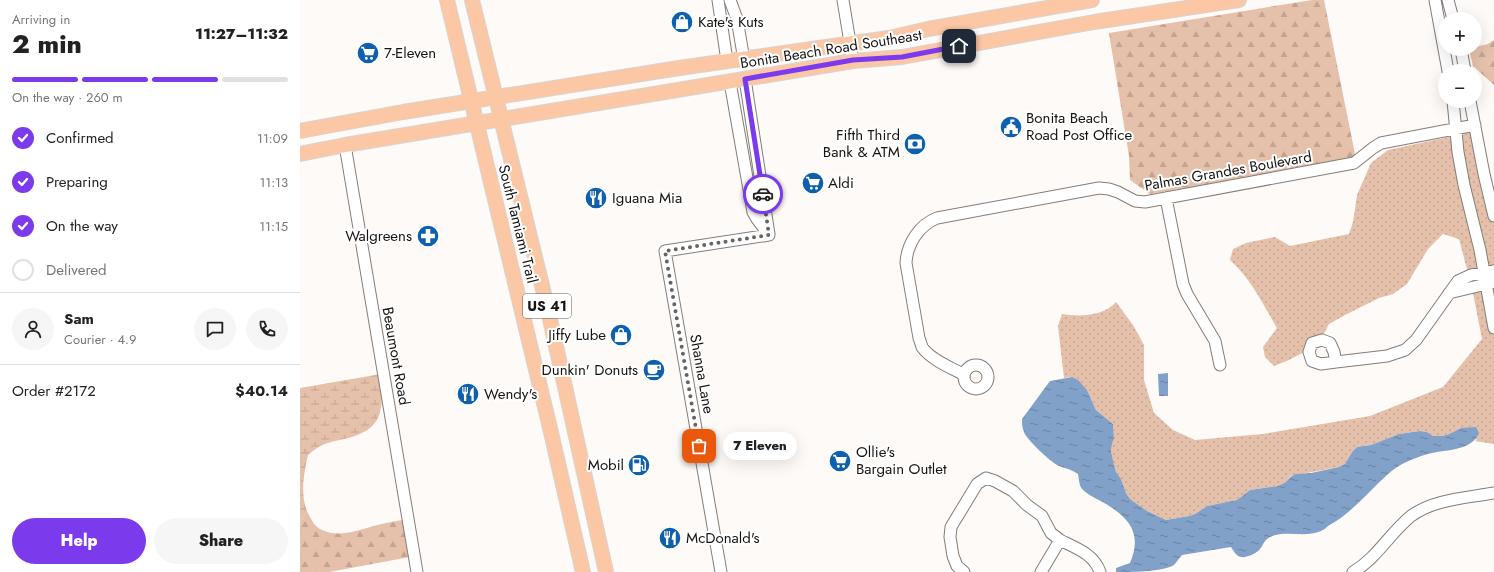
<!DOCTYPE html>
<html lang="en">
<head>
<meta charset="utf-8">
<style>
	:root { --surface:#fff; --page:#f6f6f6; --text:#222; --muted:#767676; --line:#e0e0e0; --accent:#7c3aed }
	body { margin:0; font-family:Jost,sans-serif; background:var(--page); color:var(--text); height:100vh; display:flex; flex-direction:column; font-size:15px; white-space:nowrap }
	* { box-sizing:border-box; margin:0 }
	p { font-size:13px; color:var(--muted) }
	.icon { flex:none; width:22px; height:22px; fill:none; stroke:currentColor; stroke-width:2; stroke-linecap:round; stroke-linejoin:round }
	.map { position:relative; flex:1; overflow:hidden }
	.sheet { display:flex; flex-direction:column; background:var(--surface); width:300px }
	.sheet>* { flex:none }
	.fabs { position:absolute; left:1138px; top:12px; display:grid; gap:8px }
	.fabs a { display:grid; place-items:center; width:44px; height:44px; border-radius:50%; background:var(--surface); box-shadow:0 4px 16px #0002; font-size:20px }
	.pin { position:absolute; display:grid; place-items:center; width:34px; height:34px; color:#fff; margin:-17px; border-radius:8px; box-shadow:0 2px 6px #0006 }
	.courier { position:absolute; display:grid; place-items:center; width:40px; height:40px; margin:-20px; border:3px solid #7c3aed; border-radius:50%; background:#fff; color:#222; box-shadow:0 1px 5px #0007 }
	.bubble { position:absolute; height:28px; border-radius:14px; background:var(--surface); box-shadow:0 4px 16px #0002; font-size:13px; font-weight:800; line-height:28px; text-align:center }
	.headline em { font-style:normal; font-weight:800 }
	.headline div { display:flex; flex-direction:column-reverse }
	.headline { display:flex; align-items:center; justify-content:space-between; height:68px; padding:0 12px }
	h1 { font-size:26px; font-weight:800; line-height:30px }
	.bar { display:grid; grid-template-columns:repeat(4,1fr); gap:6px 4px; align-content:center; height:48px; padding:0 12px }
	.bar i { height:5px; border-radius:3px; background:var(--line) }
	.bar .active { background:var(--accent) }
	.bar p { grid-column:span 4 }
	.line { display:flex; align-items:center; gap:10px; padding:0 12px; border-top:1px solid var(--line) }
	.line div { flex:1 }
	.round { display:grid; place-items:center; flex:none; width:42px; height:42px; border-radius:21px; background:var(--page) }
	ol { padding:0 12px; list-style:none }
	li { display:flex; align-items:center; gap:12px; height:44px }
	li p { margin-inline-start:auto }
	li .icon { padding:4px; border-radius:50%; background:var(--accent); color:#fff; stroke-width:4 }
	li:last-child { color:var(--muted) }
	li i { width:22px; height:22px; border:2px solid var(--line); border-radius:50% }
	.primary-button { display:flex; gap:8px; margin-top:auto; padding:8px 12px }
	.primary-button a { flex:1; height:46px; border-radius:24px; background:var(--accent); color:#fff; font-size:16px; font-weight:800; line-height:46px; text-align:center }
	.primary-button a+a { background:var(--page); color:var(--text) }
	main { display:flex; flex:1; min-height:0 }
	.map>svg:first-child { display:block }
	.green { fill:url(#green-dots) }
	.forest { fill:url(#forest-firs) }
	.wetland { fill:url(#wetland-marsh) }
	.water { fill:url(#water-ripples) }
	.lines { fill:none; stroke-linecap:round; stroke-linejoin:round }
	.minor-casing { stroke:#847d79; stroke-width:13 }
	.major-casing { stroke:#d5d5d4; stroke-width:16 }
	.minor { stroke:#fff; stroke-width:11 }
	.major { stroke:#fbc7a4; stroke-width:14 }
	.done { stroke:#686462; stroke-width:4; stroke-dasharray:0 7.2 }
	.route { stroke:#7c3aed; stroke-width:5 }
	.labels { text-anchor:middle; stroke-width:4; stroke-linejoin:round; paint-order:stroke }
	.shield { fill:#fff; stroke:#5d5a59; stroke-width:1 }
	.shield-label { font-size:14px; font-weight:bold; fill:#171412 }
	.poi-label { font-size:15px; fill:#171412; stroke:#fff; text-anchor:start }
	.street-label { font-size:15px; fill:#171412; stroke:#fff }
</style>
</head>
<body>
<main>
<section class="sheet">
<div class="headline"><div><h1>2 min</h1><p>Arriving in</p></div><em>11:27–11:32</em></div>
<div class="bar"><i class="active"></i><i class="active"></i><i class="active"></i><i></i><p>On the way · 260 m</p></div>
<ol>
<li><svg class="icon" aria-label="check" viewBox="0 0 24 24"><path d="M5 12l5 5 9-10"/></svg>Confirmed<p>11:09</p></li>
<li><svg class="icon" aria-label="check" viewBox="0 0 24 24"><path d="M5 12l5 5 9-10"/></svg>Preparing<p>11:13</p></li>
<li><svg class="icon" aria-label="check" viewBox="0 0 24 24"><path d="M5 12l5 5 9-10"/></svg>On the way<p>11:15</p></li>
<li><i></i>Delivered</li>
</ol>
<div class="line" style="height:72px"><a class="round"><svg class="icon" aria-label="person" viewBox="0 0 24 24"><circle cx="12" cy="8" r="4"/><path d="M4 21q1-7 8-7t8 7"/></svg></a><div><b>Sam</b><p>Courier · 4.9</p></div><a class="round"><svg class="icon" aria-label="chat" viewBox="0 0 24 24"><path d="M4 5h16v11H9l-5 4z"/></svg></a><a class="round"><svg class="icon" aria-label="phone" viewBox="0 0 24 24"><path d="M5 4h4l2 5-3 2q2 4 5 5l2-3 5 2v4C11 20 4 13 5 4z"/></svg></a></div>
<div class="line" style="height:52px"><div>Order #2172</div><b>$40.14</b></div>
<div class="primary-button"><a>Help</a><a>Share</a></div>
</section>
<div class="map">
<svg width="1194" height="572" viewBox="0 0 1194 572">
	<defs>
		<pattern id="green-dots" width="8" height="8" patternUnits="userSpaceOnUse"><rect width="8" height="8" fill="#e5c0aa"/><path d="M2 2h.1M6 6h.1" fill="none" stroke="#c4a491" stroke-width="1.8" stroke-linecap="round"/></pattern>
		<pattern id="forest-firs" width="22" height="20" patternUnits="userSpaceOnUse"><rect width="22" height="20" fill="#e5c0aa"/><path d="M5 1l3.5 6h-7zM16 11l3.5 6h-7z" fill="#c4a491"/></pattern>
		<pattern id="wetland-marsh" width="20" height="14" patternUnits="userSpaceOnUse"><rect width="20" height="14" fill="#e5c0aa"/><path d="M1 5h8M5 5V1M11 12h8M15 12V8" fill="none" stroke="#c4a491"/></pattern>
		<pattern id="water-ripples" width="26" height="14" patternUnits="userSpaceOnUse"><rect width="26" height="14" fill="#81a1c8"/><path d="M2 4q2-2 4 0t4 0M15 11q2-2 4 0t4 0" fill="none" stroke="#6982a1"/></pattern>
	</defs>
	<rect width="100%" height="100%" fill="#fefaf7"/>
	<path class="green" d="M1181,130l13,61v253l-19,-3 2,-1 -16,-12 -14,7 -7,1h-7l-6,-4 -7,-1 -21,3 -28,11 -14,2 -5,5 -7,12 -6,3 -49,9 -4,6 -8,4 -28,4 -13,10 -30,6 -12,8 -6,2 -23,4 -19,-9 -17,-12 -4,-6 -5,-14 -5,-7 -2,-6 -3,-15 1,-7 2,-6 -1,-14 -17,-14 -9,-20 -16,-13 -7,1 -6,-52 4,-12c18,3 42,2 54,-12l17,23 11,20v35l10,33 19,17 22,10 68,-6 107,-18 73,-29 39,-48 -10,-51 -13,-49 -16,-5 -15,15 -21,35 -14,10 -14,4 -34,17 -16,9 -9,17 -12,9 -19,10 -15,6 -9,-9 -2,-10 14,-19c-14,-24 -26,-49 -47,-68l3,-11 13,-6 29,-6 15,9 59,-12 4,-12 4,-27 14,-32 17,-13z"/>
	<path class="forest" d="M1012,0h12l32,159 -206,35 -20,-14 -1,-24 -20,-123z
		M1194,40v45l-21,-19 -4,-17h6v-2l13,-3z
		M7,511c3,6 7,16 15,19 19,9 41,-2 60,-6 7,-2 14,-3 21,-4l7,37 -81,15h-29v-50z"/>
	<path class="wetland" d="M81,374c2,35 4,56 -37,65 -17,4 -22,4 -36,16 -4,17 -8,39 -1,56l-7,11v-134z"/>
	<path class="water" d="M868,373v23h-9l-1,-22z
		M772,377l6,3 9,10 9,20 17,14 1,14 -2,6 -1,7 3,14 2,7 5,7 5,14 4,6 17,12 19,9 23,-4 6,-2 12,-8 30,-6 13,-10 28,-4 8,-4 4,-5 6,-3 15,-1 28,-6 6,-3 7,-12 5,-5 14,-2 28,-11 21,-3 7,1 6,4h7l7,-1 14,-7 15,-1 3,6c-8,19 -34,16 -51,21 -14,4 -29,10 -40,20 -20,18 -36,39 -60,52 -2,2 -5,4 -7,5 -15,7 -35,-1 -51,6 -6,3 -6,7 -10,12 -3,4 -13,9 -19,8 -5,-1 -8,-7 -10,-10l-49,8c-3,3 -5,7 -8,10 -11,7 -44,7 -58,7v-4l14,-5c12,-28 1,-44 -24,-59 -8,-5 -17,-8 -24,-15 -3,-4 -3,-10 -4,-15 -9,-6 -13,-5 -21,-9 -7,-4 -31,-26 -33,-33 -2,-4 -2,-9 -2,-13l28,-38z"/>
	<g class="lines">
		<g class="minor-casing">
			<path id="minor" d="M418,0l9,61
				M430,0l7,19 7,41
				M543,0l10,61
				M1135,0l13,71
				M1148,0l5,19
				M1161,49l4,22
				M445,79l24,155
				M430,82l23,130 4,7 12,16
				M1153,101l5,51 6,33 16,65 14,78
				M1170,101l14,73 10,42
				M45,145l72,427
				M866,198l17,86 4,10 28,47 5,24
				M1149,293l45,-11
				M1022,340l8,3 4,9 2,10 -15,2 -9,-3 -3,-9 3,-9z
				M1036,362l51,-6 18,-6 11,-10 42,-59 13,-6 23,-4
				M664 377a12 12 0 1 1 24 0a12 12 0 1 1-24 0Z
				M663,374c-12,-6 -33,-15 -41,-27 -1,-3 -2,-7 -3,-9l-13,-75c1,-19 13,-38 31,-45l162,-30 10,1 9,3 17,9 10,1 21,-4 188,-35 19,-15 8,-5 94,-18
				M760,540c16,8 34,14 40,32
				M421,572l-56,-321 104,-16
				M664,572l-7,-6 -4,-10 -3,-19 1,-10 26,-43 9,-6 9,3 18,10 14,14 15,11 9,17 9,7 -19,32
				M1053,572c24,-14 37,-39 58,-56 23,-17 56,-18 83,-23"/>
		</g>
		<g class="major-casing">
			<path id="major" d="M147,0l103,428 33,144
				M172,0l76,310 58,262
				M0,131l103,-19 276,-44 210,-30 39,-9 164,-29
				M0,154l45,-9 508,-84 49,-4 192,-35 145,-22"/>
		</g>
		<use href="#minor" class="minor"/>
		<use href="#major" class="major"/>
	</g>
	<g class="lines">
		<path class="done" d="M399,446l-34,-195 104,-16 -6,-41"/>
		<path class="route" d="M463,194l-18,-115 108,-19 49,-3 57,-11"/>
	</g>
	<defs>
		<g id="shop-disc" transform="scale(1.15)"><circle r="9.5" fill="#0e5fad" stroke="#fff"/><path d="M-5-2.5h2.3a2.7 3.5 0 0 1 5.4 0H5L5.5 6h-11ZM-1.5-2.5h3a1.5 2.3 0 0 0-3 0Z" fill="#fff"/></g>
		<g id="supermarket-disc" transform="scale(1.15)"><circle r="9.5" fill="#0e5fad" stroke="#fff"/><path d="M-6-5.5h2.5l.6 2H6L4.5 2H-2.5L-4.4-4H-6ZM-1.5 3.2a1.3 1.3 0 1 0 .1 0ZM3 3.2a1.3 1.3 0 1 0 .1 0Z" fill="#fff"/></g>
		<g id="civic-disc" transform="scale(1.15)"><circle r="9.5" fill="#0e5fad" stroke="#fff"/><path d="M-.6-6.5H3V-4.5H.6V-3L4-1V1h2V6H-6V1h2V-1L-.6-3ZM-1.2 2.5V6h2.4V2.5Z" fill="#fff"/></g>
		<g id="bank-disc" transform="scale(1.15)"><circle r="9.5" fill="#0e5fad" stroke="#fff"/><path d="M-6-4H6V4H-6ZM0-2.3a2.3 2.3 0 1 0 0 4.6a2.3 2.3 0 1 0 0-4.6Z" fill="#fff"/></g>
		<g id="restaurant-disc" transform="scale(1.15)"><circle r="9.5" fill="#0e5fad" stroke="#fff"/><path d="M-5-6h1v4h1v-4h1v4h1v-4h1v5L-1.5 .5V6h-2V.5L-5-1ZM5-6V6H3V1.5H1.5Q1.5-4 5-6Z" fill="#fff"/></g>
		<g id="pharmacy-disc" transform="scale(1.15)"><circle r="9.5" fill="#0e5fad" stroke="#fff"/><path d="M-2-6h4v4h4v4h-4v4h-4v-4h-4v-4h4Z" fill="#fff"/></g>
		<g id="cafe-disc" transform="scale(1.15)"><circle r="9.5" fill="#0e5fad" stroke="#fff"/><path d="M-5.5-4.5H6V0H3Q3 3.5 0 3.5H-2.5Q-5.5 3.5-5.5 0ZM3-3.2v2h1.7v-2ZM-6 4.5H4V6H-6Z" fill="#fff"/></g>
		<g id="fuel-disc" transform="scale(1.15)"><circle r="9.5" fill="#0e5fad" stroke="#fff"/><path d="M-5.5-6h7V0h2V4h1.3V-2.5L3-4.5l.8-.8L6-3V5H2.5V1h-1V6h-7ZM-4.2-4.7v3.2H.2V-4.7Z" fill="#fff"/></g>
	</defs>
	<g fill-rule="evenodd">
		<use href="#shop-disc" x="382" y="22"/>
		<use href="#supermarket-disc" x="68" y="53"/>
		<use href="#civic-disc" x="711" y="127"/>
		<use href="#bank-disc" x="615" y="144"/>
		<use href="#supermarket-disc" x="513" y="183"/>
		<use href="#restaurant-disc" x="296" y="198"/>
		<use href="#pharmacy-disc" x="128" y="236"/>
		<use href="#shop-disc" x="321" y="335"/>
		<use href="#cafe-disc" x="354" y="370"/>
		<use href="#restaurant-disc" x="168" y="394"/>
		<use href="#supermarket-disc" x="540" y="461"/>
		<use href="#fuel-disc" x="339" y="465"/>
		<use href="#restaurant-disc" x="370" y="538"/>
	</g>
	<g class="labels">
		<rect class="shield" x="223" y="294" width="48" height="24" rx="3"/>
		<g class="shield-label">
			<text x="247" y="311">US 41</text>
		</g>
		<g class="poi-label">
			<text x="398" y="27">Kate's Kuts</text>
			<text x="84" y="58">7-Eleven</text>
			<text x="726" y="123">Bonita Beach<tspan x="726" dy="17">Road Post Office</tspan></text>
			<text x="600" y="140" text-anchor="end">Fifth Third<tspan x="600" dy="17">Bank &amp; ATM</tspan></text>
			<text x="528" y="188">Aldi</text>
			<text x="312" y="203">Iguana Mia</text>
			<text x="112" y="241" text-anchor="end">Walgreens</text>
			<text x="306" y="340" text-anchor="end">Jiffy Lube</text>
			<text x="338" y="375" text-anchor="end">Dunkin' Donuts</text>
			<text x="184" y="399">Wendy's</text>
			<text x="556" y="457">Ollie's<tspan x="556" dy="17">Bargain Outlet</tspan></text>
			<text x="324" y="470" text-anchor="end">Mobil</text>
			<text x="386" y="543">McDonald's</text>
		</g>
		<g class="street-label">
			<text transform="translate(531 49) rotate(-9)" y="5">Bonita Beach Road Southeast</text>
			<text transform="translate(928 171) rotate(-10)" y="5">Palmas Grandes Boulevard</text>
			<text transform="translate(218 224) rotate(76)" y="5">South Tamiami Trail</text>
			<text transform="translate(96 356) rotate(80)" y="5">Beaumont Road</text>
			<text transform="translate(402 374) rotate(80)" y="5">Shanna Lane</text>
		</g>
	</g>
</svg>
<div class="fabs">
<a>+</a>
<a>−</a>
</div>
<div class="pin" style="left:399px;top:446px;background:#ea580c"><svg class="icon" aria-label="bag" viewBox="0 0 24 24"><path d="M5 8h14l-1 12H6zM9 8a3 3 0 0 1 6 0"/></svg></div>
<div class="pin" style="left:659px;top:46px;background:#1f2937"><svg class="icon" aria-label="home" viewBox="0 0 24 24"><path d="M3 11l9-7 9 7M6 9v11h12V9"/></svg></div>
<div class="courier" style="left:463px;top:194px"><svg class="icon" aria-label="car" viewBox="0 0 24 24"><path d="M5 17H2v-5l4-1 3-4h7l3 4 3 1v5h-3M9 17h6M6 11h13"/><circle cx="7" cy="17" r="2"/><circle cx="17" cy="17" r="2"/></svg></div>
<div class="bubble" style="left:423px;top:432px;width:74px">7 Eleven</div>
</div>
</main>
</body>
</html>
